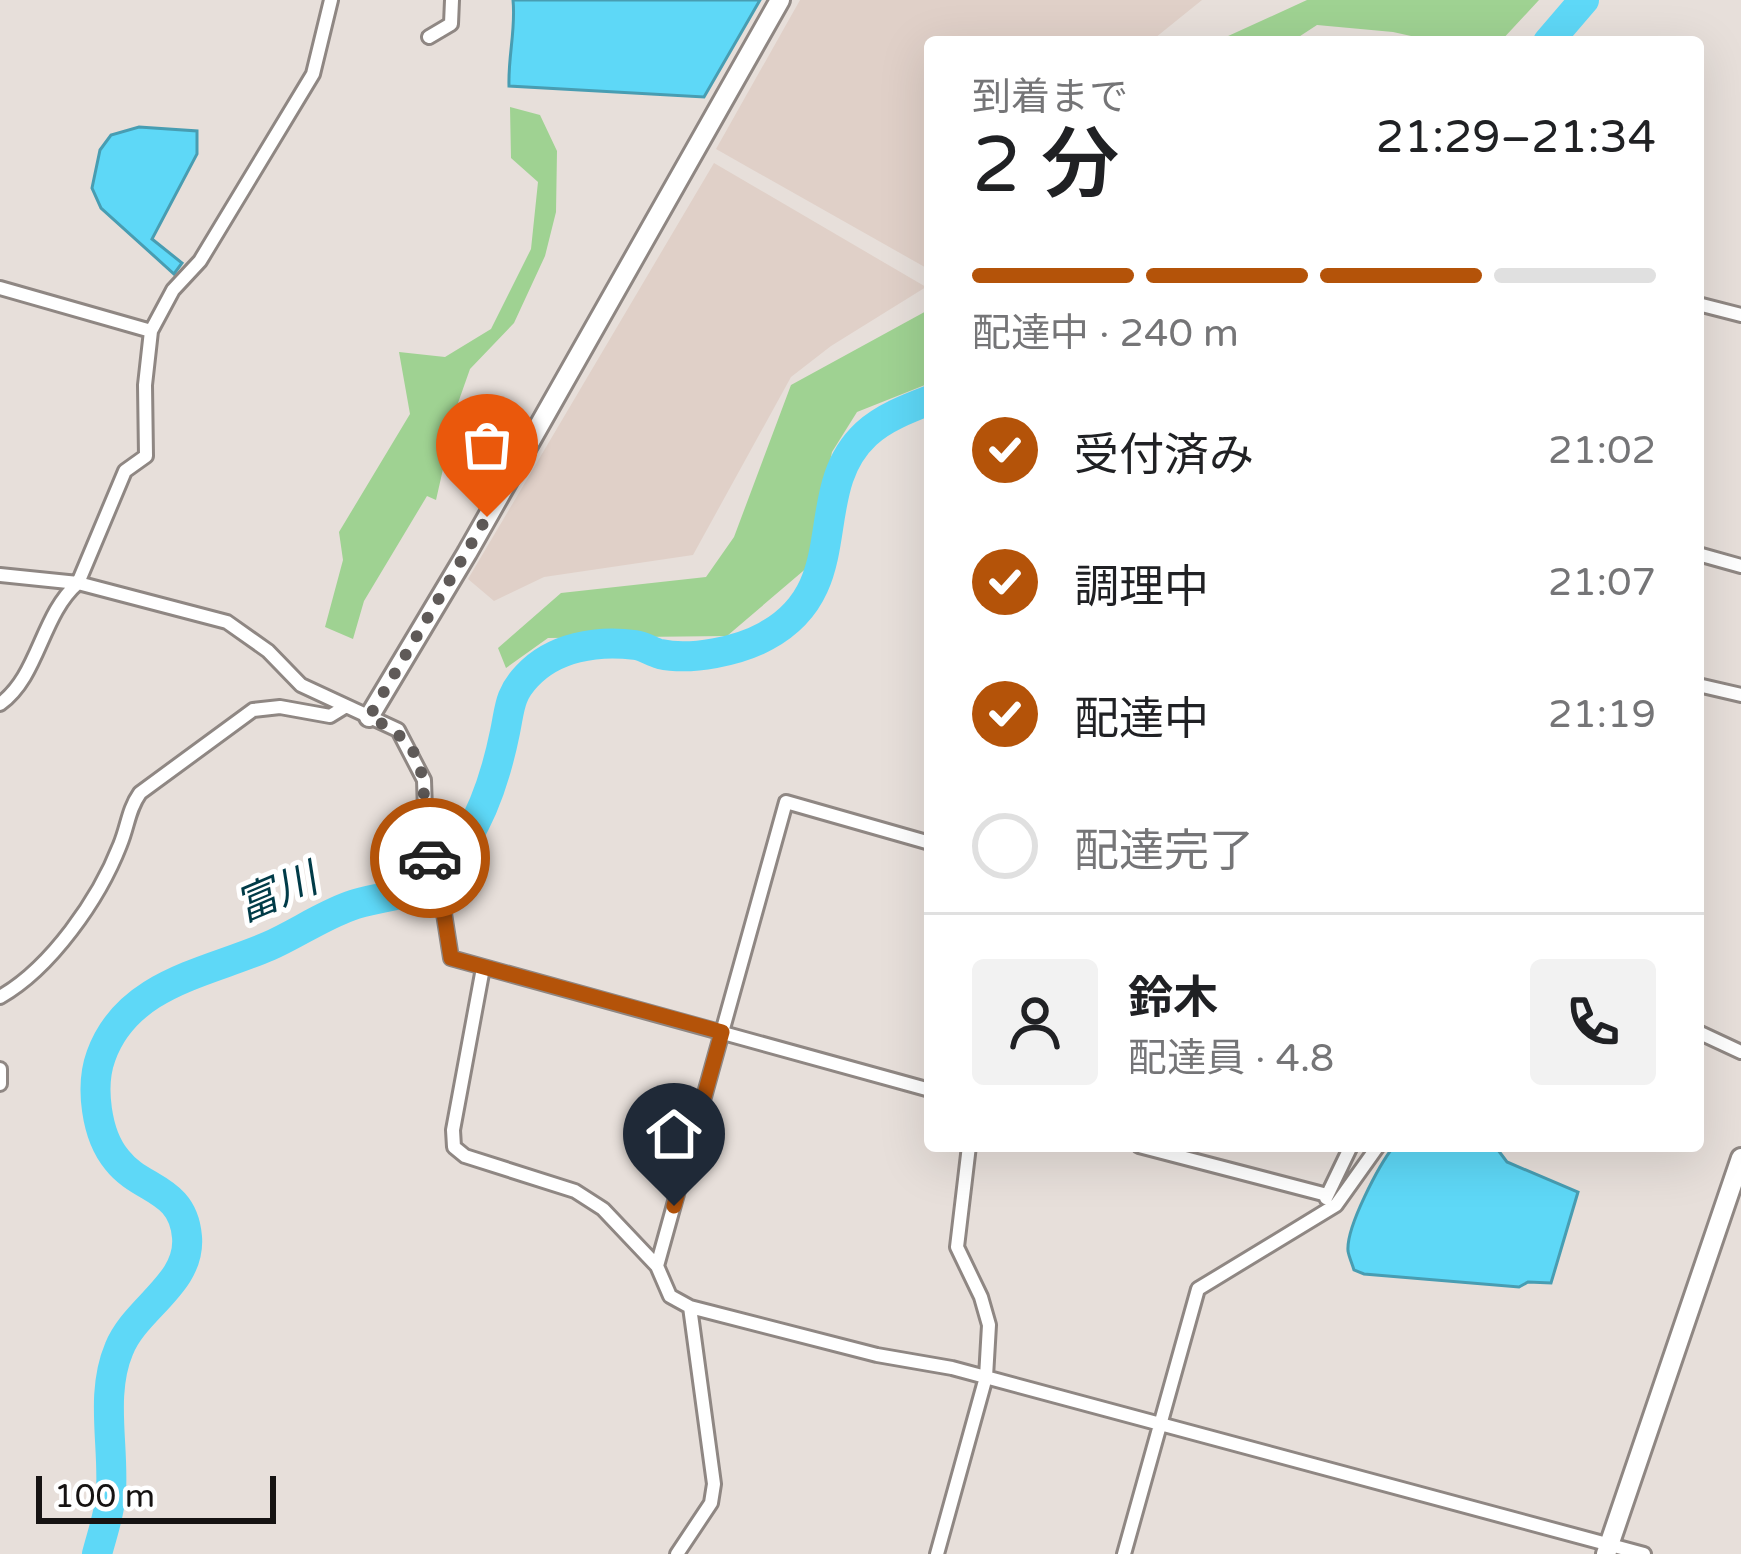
<!DOCTYPE html>
<html lang="ja">
<head>
<meta charset="utf-8">
<style>
	:root { --surface:#fff; --page:#f2f2f2; --text:#202124; --muted:#757577; --line:#e0e0e0; --accent:#b45309 }
	body { margin:0; font-family:"Varela Round","Noto Sans JP",sans-serif; background:var(--page); color:var(--text); height:100vh; display:flex; flex-direction:column; font-size:45px; white-space:nowrap }
	* { box-sizing:border-box; margin:0 }
	p { font-size:39px; color:var(--muted) }
	.icon { flex:none; width:66px; height:66px; fill:none; stroke:currentColor; stroke-width:2; stroke-linecap:round; stroke-linejoin:round }
	.map { position:relative; flex:1; overflow:hidden }
	.details { position:absolute; left:924px; top:36px; width:780px; height:1116px; display:flex; flex-direction:column; background:var(--surface); border-radius:12px; box-shadow:0 12px 48px #0002 }
	.details>* { flex:none }
	.scale { position:absolute; left:36px; bottom:30px; width:240px; box-sizing:border-box; padding-left:12px; border:6px solid #161312; border-top:0; font-size:33px; line-height:42px; white-space:nowrap; color:#161312; -webkit-text-stroke:9px #fff; paint-order:stroke }
	.pin { position:absolute; display:grid; place-items:center; width:102px; height:102px; color:#fff; margin:-123px -51px; border-radius:50% 50% 50% 0; rotate:-45deg; box-shadow:0 0 12px #0007 }
	.pin .icon { rotate:45deg }
	.courier { position:absolute; display:grid; place-items:center; width:120px; height:120px; margin:-60px; border:9px solid #b45309; border-radius:50%; background:#fff; color:#222; box-shadow:0 3px 15px #0007 }
	.headline em { font-style:normal; font-weight:600 }
	.headline div { display:flex; flex-direction:column-reverse }
	.headline { display:flex; align-items:center; justify-content:space-between; height:204px; padding:0 48px }
	h1 { font-size:78px; font-weight:600; line-height:90px }
	.bar { display:grid; grid-template-columns:repeat(4,1fr); gap:18px 12px; align-content:center; height:144px; padding:0 48px }
	.bar i { height:15px; border-radius:9px; background:var(--line) }
	.bar .current { background:var(--accent) }
	.bar p { grid-column:span 4 }
	.line { display:flex; align-items:center; gap:30px; padding:0 48px; border-top:3px solid var(--line) }
	.line div { flex:1 }
	.round { display:grid; place-items:center; flex:none; width:126px; height:126px; border-radius:12px; background:var(--page) }
	ol { padding:0 48px; list-style:none }
	li { display:flex; align-items:center; gap:36px; height:132px }
	li p { margin-inline-start:auto }
	li .icon { padding:12px; border-radius:50%; background:var(--accent); color:#fff; stroke-width:4 }
	li:last-child { color:var(--muted) }
	li i { width:66px; height:66px; border:6px solid var(--line); border-radius:50% }
	.map>svg:first-child { display:block }
	.built { fill:#e0d0c8 }
	.green { fill:#9fd292 }
	.water { fill:#5ed8f7; stroke:#489db2; stroke-width:3 }
	.lines { fill:none; stroke-linecap:round; stroke-linejoin:round }
	.river { stroke:#5ed8f7; stroke-width:30 }
	.street-casing { stroke:#8f8783; stroke-width:18 }
	.secondary-casing { stroke:#8f8783; stroke-width:24 }
	.street { stroke:#fff; stroke-width:12 }
	.secondary { stroke:#fff; stroke-width:18 }
	.done { stroke:#5f5a58; stroke-width:12; stroke-dasharray:0 21.6 }
	.route { stroke:#b45309; stroke-width:15 }
	.labels { text-anchor:middle; stroke-width:10; stroke-linejoin:round; paint-order:stroke }
	.water-label { font-size:42px; font-style:italic; fill:#003b48; stroke:#fff }
</style>
</head>
<body>
<div class="map">
<svg width="1741" height="1554" viewBox="0 0 1741 1554">
	<rect width="100%" height="100%" fill="#e7dfda"/>
	<path class="built" d="M800,0h402l-52,42h-220v228l-214,-121z
		M714,163l212,124 -95,59 -40,31 -98,178 -149,22 -50,24 -26,-22z"/>
	<path class="green" d="M1307,0h232l-39,42h-62l-45,-10 -76,-7 -26,17h-76z
		M510,107l30,8 17,36 -1,61 -11,44 -31,67 -44,46 -12,34 -22,97 -9,-4 -63,105 -11,38 -28,-12 18,-67 -4,-28 71,-118 -11,-62 46,5 46,-28 40,-80 7,-67 -27,-24z
		M930,309v74l-73,29 -25,40 -23,114 -82,70 -179,2 -42,30 -8,-20 63,-55 145,-16 28,-40 57,-152z"/>
	<path class="water" d="M513,0h247l-56,97 -195,-11c-1,-30 7,-57 4,-86z
		M139,127l58,4v23l-45,85 30,24 -8,11 -73,-66 -9,-20 8,-38 11,-15z
		M1394,1146h101l12,16 71,30 -27,91 -23,-1 -9,5 -155,-13 -10,-4c-2,-7 -5,-13 -6,-19 -2,-24 31,-86 46,-105z"/>
	<g class="lines">
		<path class="river" d="M1548,42l36,-42
			M97,1554c5,-20 13,-41 14,-62 3,-47 -11,-98 8,-143 16,-41 72,-65 68,-112 -4,-50 -46,-46 -70,-77 -21,-25 -27,-74 -16,-104 26,-73 106,-83 168,-110 27,-12 53,-30 81,-40 24,-9 57,-9 77,-24 46,-33 67,-96 78,-150 5,-24 4,-37 22,-56 27,-29 70,-36 108,-31 9,1 17,7 25,9 31,7 79,-3 106,-18 90,-49 38,-144 100,-202 17,-16 43,-26 64,-34"/>
		<g class="street-casing">
			<path id="street" d="M429,37l22,-13 1,-24
				M0,288l151,43
				M1698,304l43,11
				M1698,554l43,12
				M0,575l78,8 149,39 41,29 33,34 97,45 26,50 2,61 16,60 9,57 479,132
				M1698,685l43,10
				M0,704c39,-28 41,-89 78,-121l47,-112 21,-15 -1,-71 6,-54 22,-41 27,-29 113,-187 18,-74
				M483,968l-30,162 1,17 11,9 110,35 28,18 54,57
				M0,997c51,-29 99,-98 120,-152 8,-19 8,-35 20,-52l113,-83 27,-3 50,9 13,-8
				M1698,1032l43,20
				M0,1069v15
				M1139,1146l188,49
				M1326,1198l25,-52
				M690,1307l187,48 75,13 692,186
				M677,1554l34,-51 3,-19 -24,-177 -20,-11 -13,-30 129,-464 144,41
				M937,1554l49,-177 3,-52 -8,-28 -24,-50 12,-101
				M1124,1554l74,-265 138,-84 42,-59"/>
		</g>
		<g class="secondary-casing">
			<path id="secondary" d="M369,717l98,-164 313,-553
				M1606,1554l135,-396"/>
		</g>
		<use href="#street" class="street"/>
		<use href="#secondary" class="secondary"/>
	</g>
	<g class="lines">
		<path class="done" d="M430,858c-15,-63 14,-107 -61,-141l118,-200"/>
		<path class="route" d="M430,858l12,43 9,57 271,74 -48,174"/>
	</g>
	<g class="labels">
		<g class="water-label">
			<text transform="translate(276 892) rotate(-23)" y="15">富川</text>
		</g>
	</g>
</svg>
<div class="scale">100 m</div>
<div class="pin" style="left:487px;top:517px;background:#ea580c"><svg class="icon" aria-label="bag" viewBox="0 0 24 24"><path d="M5 8h14l-1 12H6zM9 8a3 3 0 0 1 6 0"/></svg></div>
<div class="pin" style="left:674px;top:1206px;background:#1f2937"><svg class="icon" aria-label="home" viewBox="0 0 24 24"><path d="M3 11l9-7 9 7M6 9v11h12V9"/></svg></div>
<div class="courier" style="left:430px;top:858px"><svg class="icon" aria-label="car" viewBox="0 0 24 24"><path d="M5 17H2v-5l4-1 3-4h7l3 4 3 1v5h-3M9 17h6M6 11h13"/><circle cx="7" cy="17" r="2"/><circle cx="17" cy="17" r="2"/></svg></div>
<section class="details">
<div class="headline"><div><h1>2 分</h1><p>到着まで</p></div><em>21:29–21:34</em></div>
<div class="bar"><i class="current"></i><i class="current"></i><i class="current"></i><i></i><p>配達中 · 240 m</p></div>
<ol>
<li><svg class="icon" aria-label="check" viewBox="0 0 24 24"><path d="M5 12l5 5 9-10"/></svg>受付済み<p>21:02</p></li>
<li><svg class="icon" aria-label="check" viewBox="0 0 24 24"><path d="M5 12l5 5 9-10"/></svg>調理中<p>21:07</p></li>
<li><svg class="icon" aria-label="check" viewBox="0 0 24 24"><path d="M5 12l5 5 9-10"/></svg>配達中<p>21:19</p></li>
<li><i></i>配達完了</li>
</ol>
<div class="line" style="height:216px"><a class="round"><svg class="icon" aria-label="person" viewBox="0 0 24 24"><circle cx="12" cy="8" r="4"/><path d="M4 21q1-7 8-7t8 7"/></svg></a><div><b>鈴木</b><p>配達員 · 4.8</p></div><a class="round"><svg class="icon" aria-label="phone" viewBox="0 0 24 24"><path d="M5 4h4l2 5-3 2q2 4 5 5l2-3 5 2v4C11 20 4 13 5 4z"/></svg></a></div>
</section>
</div>
</body>
</html>
